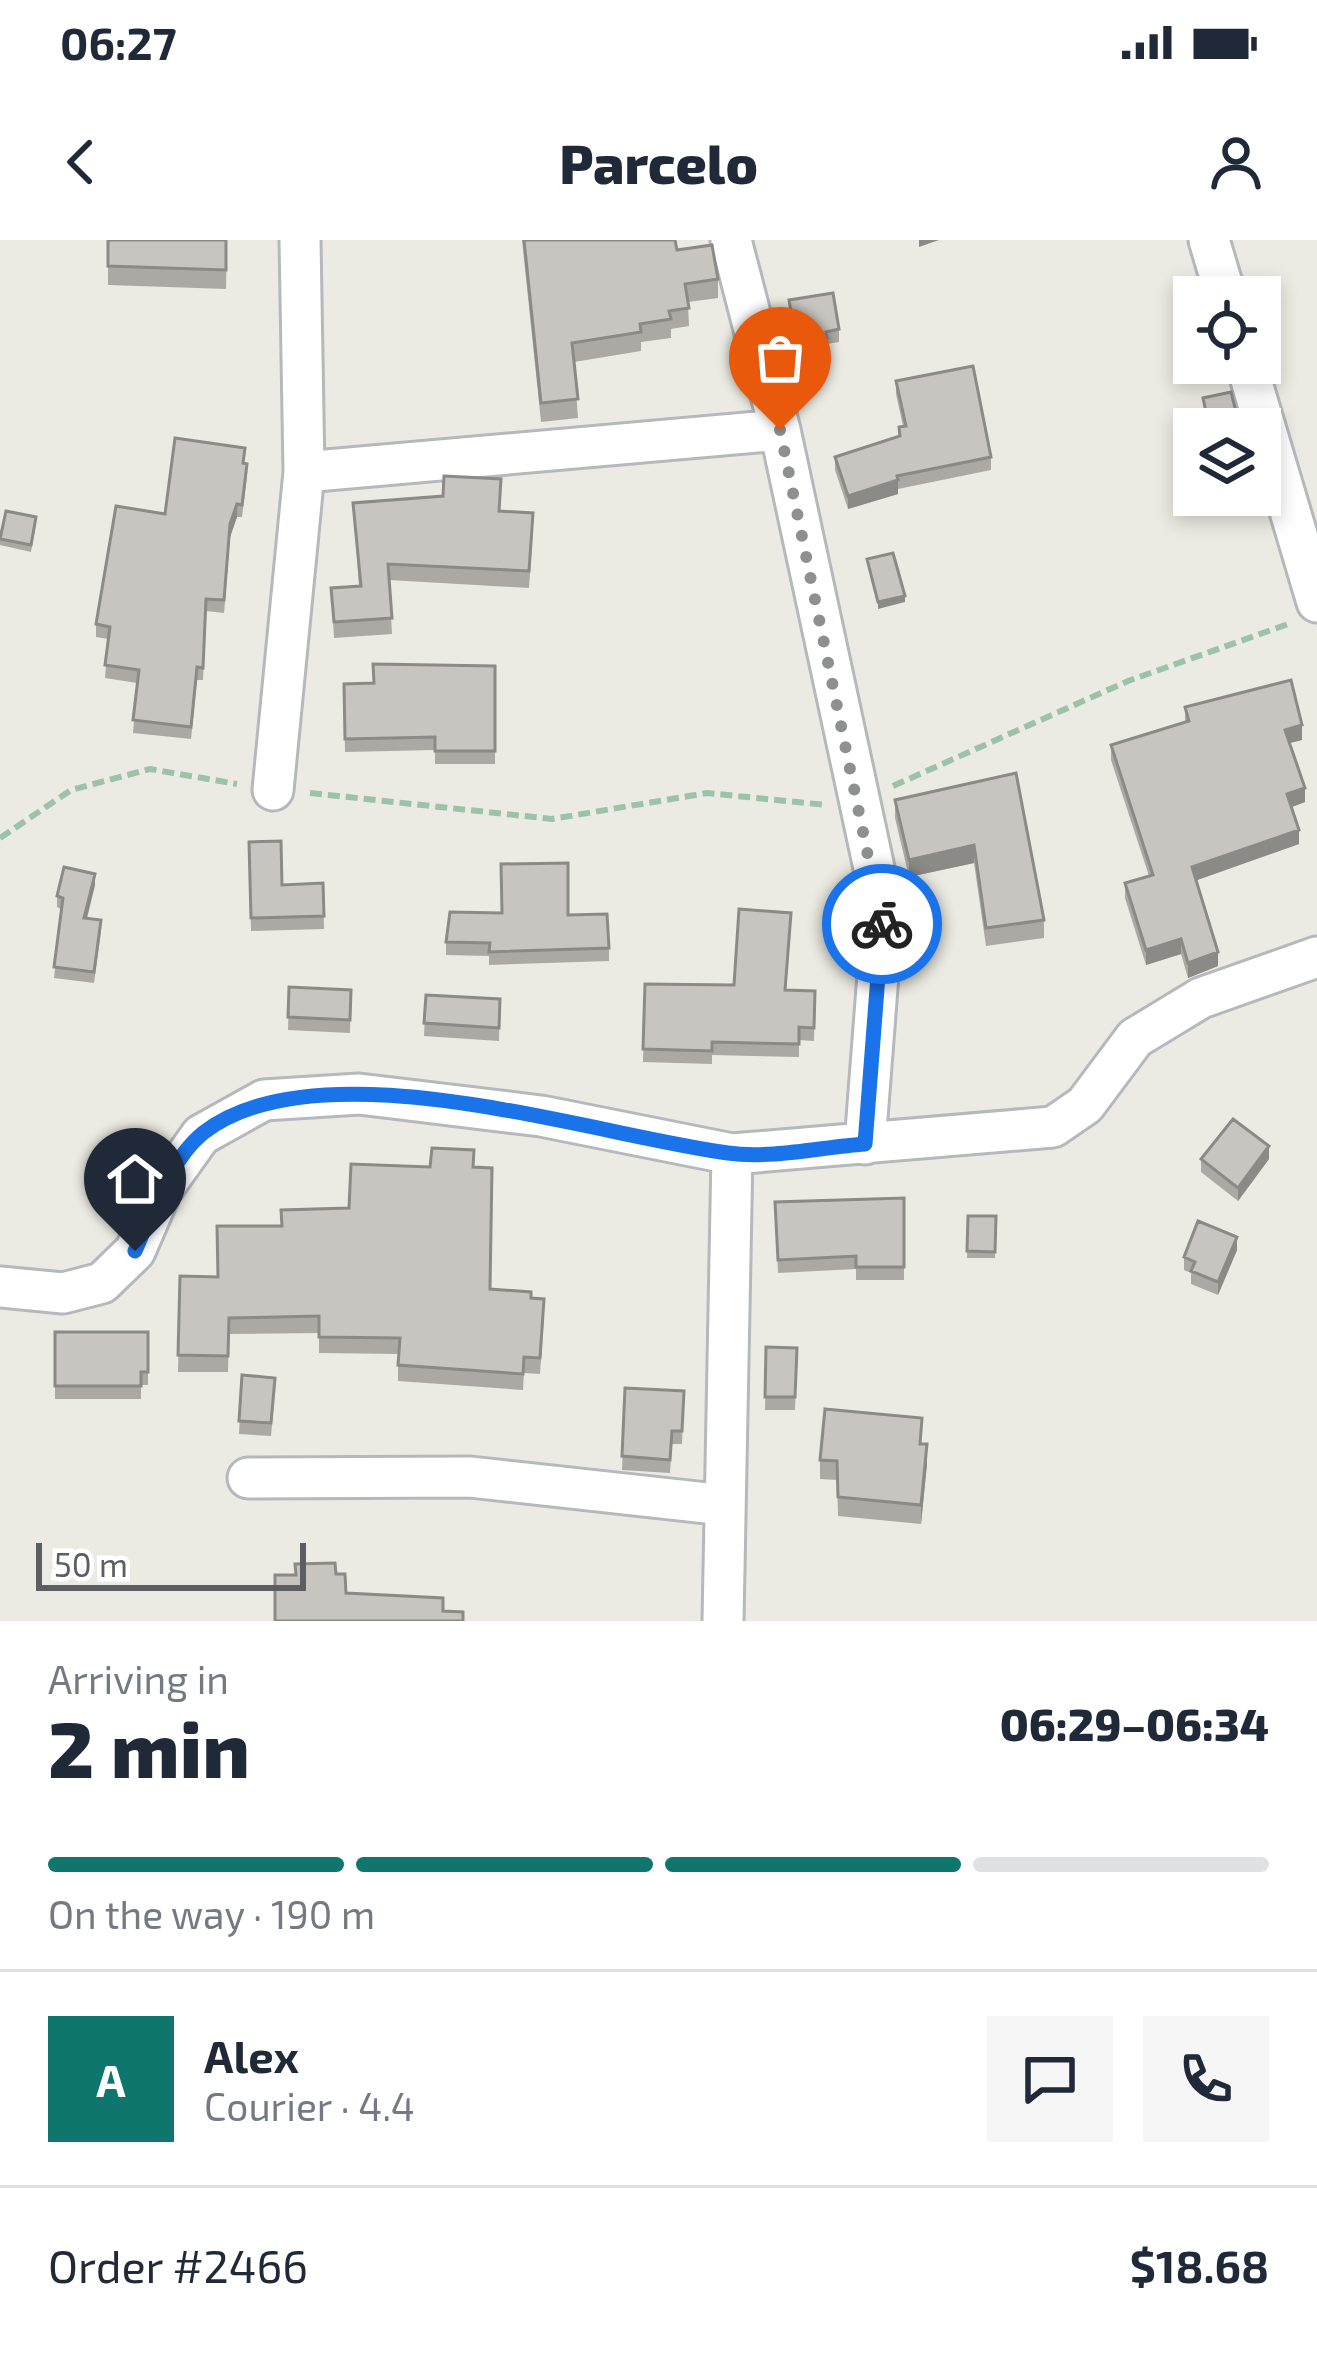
<!DOCTYPE html>
<html lang="en">
<head>
<meta charset="utf-8">
<style>
	:root { --surface:#fff; --page:#f6f6f7; --text:#1f2937; --muted:#747a83; --line:#e0e1e3; --accent:#0f766e }
	body { margin:0; font-family:"Exo 2",sans-serif; background:var(--page); color:var(--text); height:100vh; display:flex; flex-direction:column; font-size:45px; white-space:nowrap }
	* { box-sizing:border-box; margin:0 }
	p { font-size:39px; color:var(--muted) }
	.icon { flex:none; width:66px; height:66px; fill:none; stroke:currentColor; stroke-width:2; stroke-linecap:round; stroke-linejoin:round }
	.map { position:relative; height:1381px; overflow:hidden }
	.panel { display:flex; flex-direction:column; background:var(--surface); flex:1 }
	.panel>* { flex:none }
	.controls { position:absolute; left:1173px; top:36px; display:grid; gap:24px }
	.controls a { display:grid; place-items:center; width:108px; height:108px; border-radius:0px; background:var(--surface); box-shadow:0 6px 18px #0003; font-size:60px }
	.scale { position:absolute; left:36px; bottom:30px; width:270px; box-sizing:border-box; padding-left:12px; border:6px solid #5b5e62; border-top:0; font-size:33px; line-height:42px; white-space:nowrap; color:#5b5e62; -webkit-text-stroke:9px #fff; paint-order:stroke }
	.pin { position:absolute; display:grid; place-items:center; width:102px; height:102px; color:#fff; margin:-123px -51px; border-radius:50% 50% 50% 0; rotate:-45deg; box-shadow:0 0 12px #0007 }
	.pin .icon { rotate:45deg }
	.courier { position:absolute; display:grid; place-items:center; width:120px; height:120px; margin:-60px; border:9px solid #1a73e8; border-radius:50%; background:#fff; color:#222; box-shadow:0 3px 15px #0007 }
	.summary em { font-style:normal; font-weight:800 }
	.summary div { display:flex; flex-direction:column-reverse }
	.summary { display:flex; align-items:center; justify-content:space-between; height:204px; padding:0 48px }
	h1 { font-size:78px; font-weight:800; line-height:90px }
	.bar { display:grid; grid-template-columns:repeat(4,1fr); gap:18px 12px; align-content:center; height:144px; padding:0 48px }
	.bar i { height:15px; border-radius:9px; background:var(--line) }
	.bar .active { background:var(--accent) }
	.bar p { grid-column:span 4 }
	.line { display:flex; align-items:center; gap:30px; padding:0 48px; border-top:3px solid var(--line) }
	.line div { flex:1 }
	.round { display:grid; place-items:center; flex:none; width:126px; height:126px; border-radius:0px; background:var(--page) }
	.status { display:flex; justify-content:space-between; align-items:center; height:84px; padding:0 60px; background:var(--surface); direction:ltr }
	.status svg { height:33px; fill:currentColor }
	header { display:flex; justify-content:space-between; align-items:center; height:156px; padding:0 48px; background:var(--surface); font-size:54px; font-weight:800 }
	.map>svg:first-child { display:block }
	.lines { fill:none; stroke-linecap:round; stroke-linejoin:round }
	.minor-casing { stroke:#b5b8bc; stroke-width:45 }
	.path { stroke:#9cc2a8; stroke-width:6; stroke-dasharray:12 6; stroke-linecap:butt }
	.minor { stroke:#fff; stroke-width:39 }
	.wall { fill:#aca9a5 }
	.shaded-wall { fill:#8c8a86 }
	.building { fill:#c8c5c0; stroke:#8c8a86; stroke-width:3 }
	.done { stroke:#8e8f8f; stroke-width:12; stroke-dasharray:0 21.6 }
	.route { stroke:#1a73e8; stroke-width:15 }
</style>
</head>
<body>
<div class="status"><b>06:27</b><svg viewBox="0 0 49 12"><path d="M0 12V9h3v3zM5 12V6h3v6zM10 12V3h3v9zM15 12V0h3v12zM26 1h20v11H26zM47 4h2v5h-2z"/></svg></div>
<header><svg class="icon" aria-label="back" viewBox="0 0 24 24"><path d="M15 5l-7 7 7 7"/></svg>Parcelo<svg class="icon" aria-label="person" viewBox="0 0 24 24"><circle cx="12" cy="8" r="4"/><path d="M4 21q1-7 8-7t8 7"/></svg></header>
<div class="map">
<svg width="1317" height="1381" viewBox="0 0 1317 1381">
	<rect width="100%" height="100%" fill="#ecebe3"/>
	<g class="lines">
		<g class="minor-casing">
			<path id="minor" d="M731,0l49,190 103,480 -18,234
				M1209,0l17,57
				M1246,123l71,239
				M304,232l476,-42
				M273,550l31,-318 -4,-232
				M0,1047l63,6 39,-10 33,-32 26,-60 40,-56 63,-35 95,-6 182,22 191,38 321,-27 32,-22 50,-67 66,-40 116,-41
				M248,1238l222,-1 255,28
				M723,1381l9,-467"/>
		</g>
		<path class="path" d="M893,546l235,-105 163,-58
			M310,553l242,26 155,-26 119,12
			M0,598l71,-48 79,-21 87,15"/>
		<use href="#minor" class="minor"/>
	</g>
	<path class="wall" d="M108,0h119l-1,49 -118,-4z
		M522,0h153l2,10 41,29v19l-30,4 1,24 -18,3v9l-30,4v9l-67,11 4,56 -37,4z
		M789,60l50,29v13l-12,2v7l-31,4 -7,-42z
		M896,141l95,76v13l-93,19v5l-50,15 -13,-39v-13l64,-20v-10l4,-1 -7,-32z
		M244,224l3,13 -5,40h-5l-7,20 -6,76 -18,-2 -3,69h-6l-6,59 -58,-6 4,-50 -32,-5 3,-39 -12,-2v-13l69,-110z
		M353,263l147,8 33,18 -4,59 -140,-8 3,54 -58,4 -3,-50 28,-2z
		M36,284l-5,28 -31,-7v-6z
		M373,424l122,2v98h-60v-14l-90,2 -1,-68 29,-1z
		M1185,467l117,33 -12,3 15,59 -14,5 8,37 -103,36 22,86 -30,12 -7,-24 -35,11 -21,-67v-15l24,-7 -38,-116v-15l74,-23z
		M1016,533l28,147v18l-58,8 -12,-83 -65,14 -14,-59v-18z
		M249,602l33,43 41,-2 1,46 -73,2z
		M95,645l-8,33 14,13 -7,52 -40,-5 7,-69 -4,-2v-11z
		M568,675l41,33v13l-120,4v-9l-43,-1v-13z
		M791,686l-5,64 29,1 -1,50 -15,-1v17l-87,-2v9l-69,-2 2,-78 89,1z
		M289,747l62,3 -1,43 -62,-3z
		M426,755l74,4 -1,42 -75,-5z
		M1201,919h68l-31,42 -37,-29z
		M474,927l16,122 41,9 13,17 -4,59 -16,-1 -1,17 -125,-9v-27l-79,-1v-20l-90,1 -1,38h-50l2,-96 38,1 63,-51 68,-18z
		M904,958v82h-48v-11l-78,4 -3,-71z
		M968,976h28l-1,42h-28z
		M1237,1010l-19,45 -27,-11v-11l-7,-3v-13z
		M55,1092h93v53h-7v14h-86z
		M766,1107l31,1 -2,62h-30z
		M242,1135l33,16 -4,45 -32,-2z
		M625,1148l59,3 -2,53h-10l-2,29 -48,-3z
		M922,1204l5,20 -6,60 -83,-8 -1,-36 -17,-1v-19z"/>
	<path class="shaded-wall" d="M919,0h20l-20,7z
		M1238,180v7l-29,2v-2z
		M898,240v14l-50,15v-13z
		M237,264v13l-7,20 -6,76 6,-89z
		M905,356v6l-27,7v-7z
		M1302,485v15l-17,4v-14z
		M1305,548v14l-18,7v-15z
		M1299,590v14l-107,38v-15z
		M974,605v18l-65,14v-17z
		M95,634v11l-11,44v-11z
		M1181,699v15l-35,11v-15z
		M1218,712v14l-30,12v-15z
		M1269,906v13l-31,42v-13z
		M1237,997v13l-19,45v-13z
		M927,1204v20l-6,60v-19z"/>
	<path class="building" d="M108,0h118v30l-118,-4z
		M524,0h151l2,10 35,-5 6,34 -33,5 4,24 -20,3 2,8 -31,5 1,8 -69,11 6,56 -37,4z
		M833,53l6,36 -13,3 1,6 -31,4 -7,-42z
		M973,126l18,91 -94,19 1,4 -50,16 -13,-39 65,-21 -1,-9 7,-1 -10,-45z
		M1231,152l7,28 -29,7 -6,-29z
		M175,198l70,10 -2,15 4,1 -5,41 -5,-1 -7,20 -6,76 -18,-1 -3,69 -6,-1 -6,60 -58,-7 6,-50 -34,-5 5,-38 -14,-3 20,-118 49,8z
		M444,236l57,3 -2,32 34,2 -4,58 -141,-7 4,54 -58,4 -3,-34 30,-2 -8,-83 90,-7z
		M6,271l30,6 -5,28 -31,-6z
		M893,313l12,43 -27,6 -11,-43z
		M373,424l122,2v85h-60v-14l-90,2 -1,-55 30,-1z
		M1291,440l11,45 -17,5 20,58 -18,6 12,36 -107,37 26,85 -30,11 -7,-24 -35,11 -21,-67 28,-8 -42,-130 78,-24 -4,-14z
		M1016,533l28,147 -58,8 -12,-83 -65,15 -14,-60z
		M281,601l1,44 41,-2 1,33 -73,2 -2,-76z
		M568,623v52l39,-1 2,34 -120,4 1,-9 -44,-1 4,-30 52,1 -1,-49z
		M64,627l31,7 -11,44 17,2 -7,52 -40,-5 9,-69 -6,-2z
		M739,669l52,4 -6,77 30,1 -1,37 -15,-1v17l-87,-2v9l-69,-2 2,-65 89,1z
		M289,747l62,3 -1,30 -62,-3z
		M426,755l74,4 -1,29 -75,-5z
		M1233,879l36,27 -31,42 -37,-29z
		M432,908l42,2 -1,17 19,1 -2,121 41,3v6l13,1 -4,59 -16,-1 -1,17 -125,-9 2,-27 -81,-1v-21l-90,2 -1,38 -50,-1 2,-79 38,1 -1,-51h65l-1,-16 68,-2 2,-44 79,3z
		M904,958v69h-48v-11l-78,4 -3,-58z
		M968,976h28l-1,36 -28,-1z
		M1198,981l39,16 -19,45 -27,-11 4,-9 -11,-5z
		M55,1092h93v40h-7v14h-86z
		M766,1107l31,1 -2,49h-30z
		M242,1135l33,3 -4,45 -32,-2z
		M625,1148l59,3 -2,40h-10l-2,29 -48,-4z
		M825,1169l97,9 -2,26h7l-6,61 -83,-8 -1,-36 -17,-1z
		M335,1323l1,11h9l1,19 97,5v13l20,1v9h-188v-46h21l-1,-11z"/>
	<g class="lines">
		<path class="done" d="M780,190l102,494"/>
		<path class="route" d="M135,1011c17,-38 35,-91 68,-118 115,-90 390,2 525,20 43,6 94,-6 137,-9l17,-220"/>
	</g>
</svg>
<div class="controls">
<a><svg class="icon" aria-label="locate" viewBox="0 0 24 24"><circle cx="12" cy="12" r="6"/><path d="M12 2v4M12 18v4M2 12h4M18 12h4"/></svg></a>
<a><svg class="icon" aria-label="layers" viewBox="0 0 24 24"><path d="M12 4l9 5-9 5-9-5zM3 14l9 5 9-5"/></svg></a>
</div>
<div class="scale">50 m</div>
<div class="pin" style="left:780px;top:190px;background:#ea580c"><svg class="icon" aria-label="bag" viewBox="0 0 24 24"><path d="M5 8h14l-1 12H6zM9 8a3 3 0 0 1 6 0"/></svg></div>
<div class="pin" style="left:135px;top:1011px;background:#1f2937"><svg class="icon" aria-label="home" viewBox="0 0 24 24"><path d="M3 11l9-7 9 7M6 9v11h12V9"/></svg></div>
<div class="courier" style="left:882px;top:684px"><svg class="icon" aria-label="bike" viewBox="0 0 24 24"><circle cx="6" cy="16" r="4"/><circle cx="18" cy="16" r="4"/><path d="M6 16l4-8h5l3 8M10 8l3 8H6M13 5h3"/></svg></div>
</div>
<section class="panel">
<div class="summary"><div><h1>2 min</h1><p>Arriving in</p></div><em>06:29–06:34</em></div>
<div class="bar"><i class="active"></i><i class="active"></i><i class="active"></i><i></i><p>On the way · 190 m</p></div>
<div class="line" style="height:216px"><b class="round" style="background:var(--accent);color:#fff">A</b><div><b>Alex</b><p>Courier · 4.4</p></div><a class="round"><svg class="icon" aria-label="chat" viewBox="0 0 24 24"><path d="M4 5h16v11H9l-5 4z"/></svg></a><a class="round"><svg class="icon" aria-label="phone" viewBox="0 0 24 24"><path d="M5 4h4l2 5-3 2q2 4 5 5l2-3 5 2v4C11 20 4 13 5 4z"/></svg></a></div>
<div class="line" style="height:156px"><div>Order #2466</div><b>$18.68</b></div>
</section>
</body>
</html>
